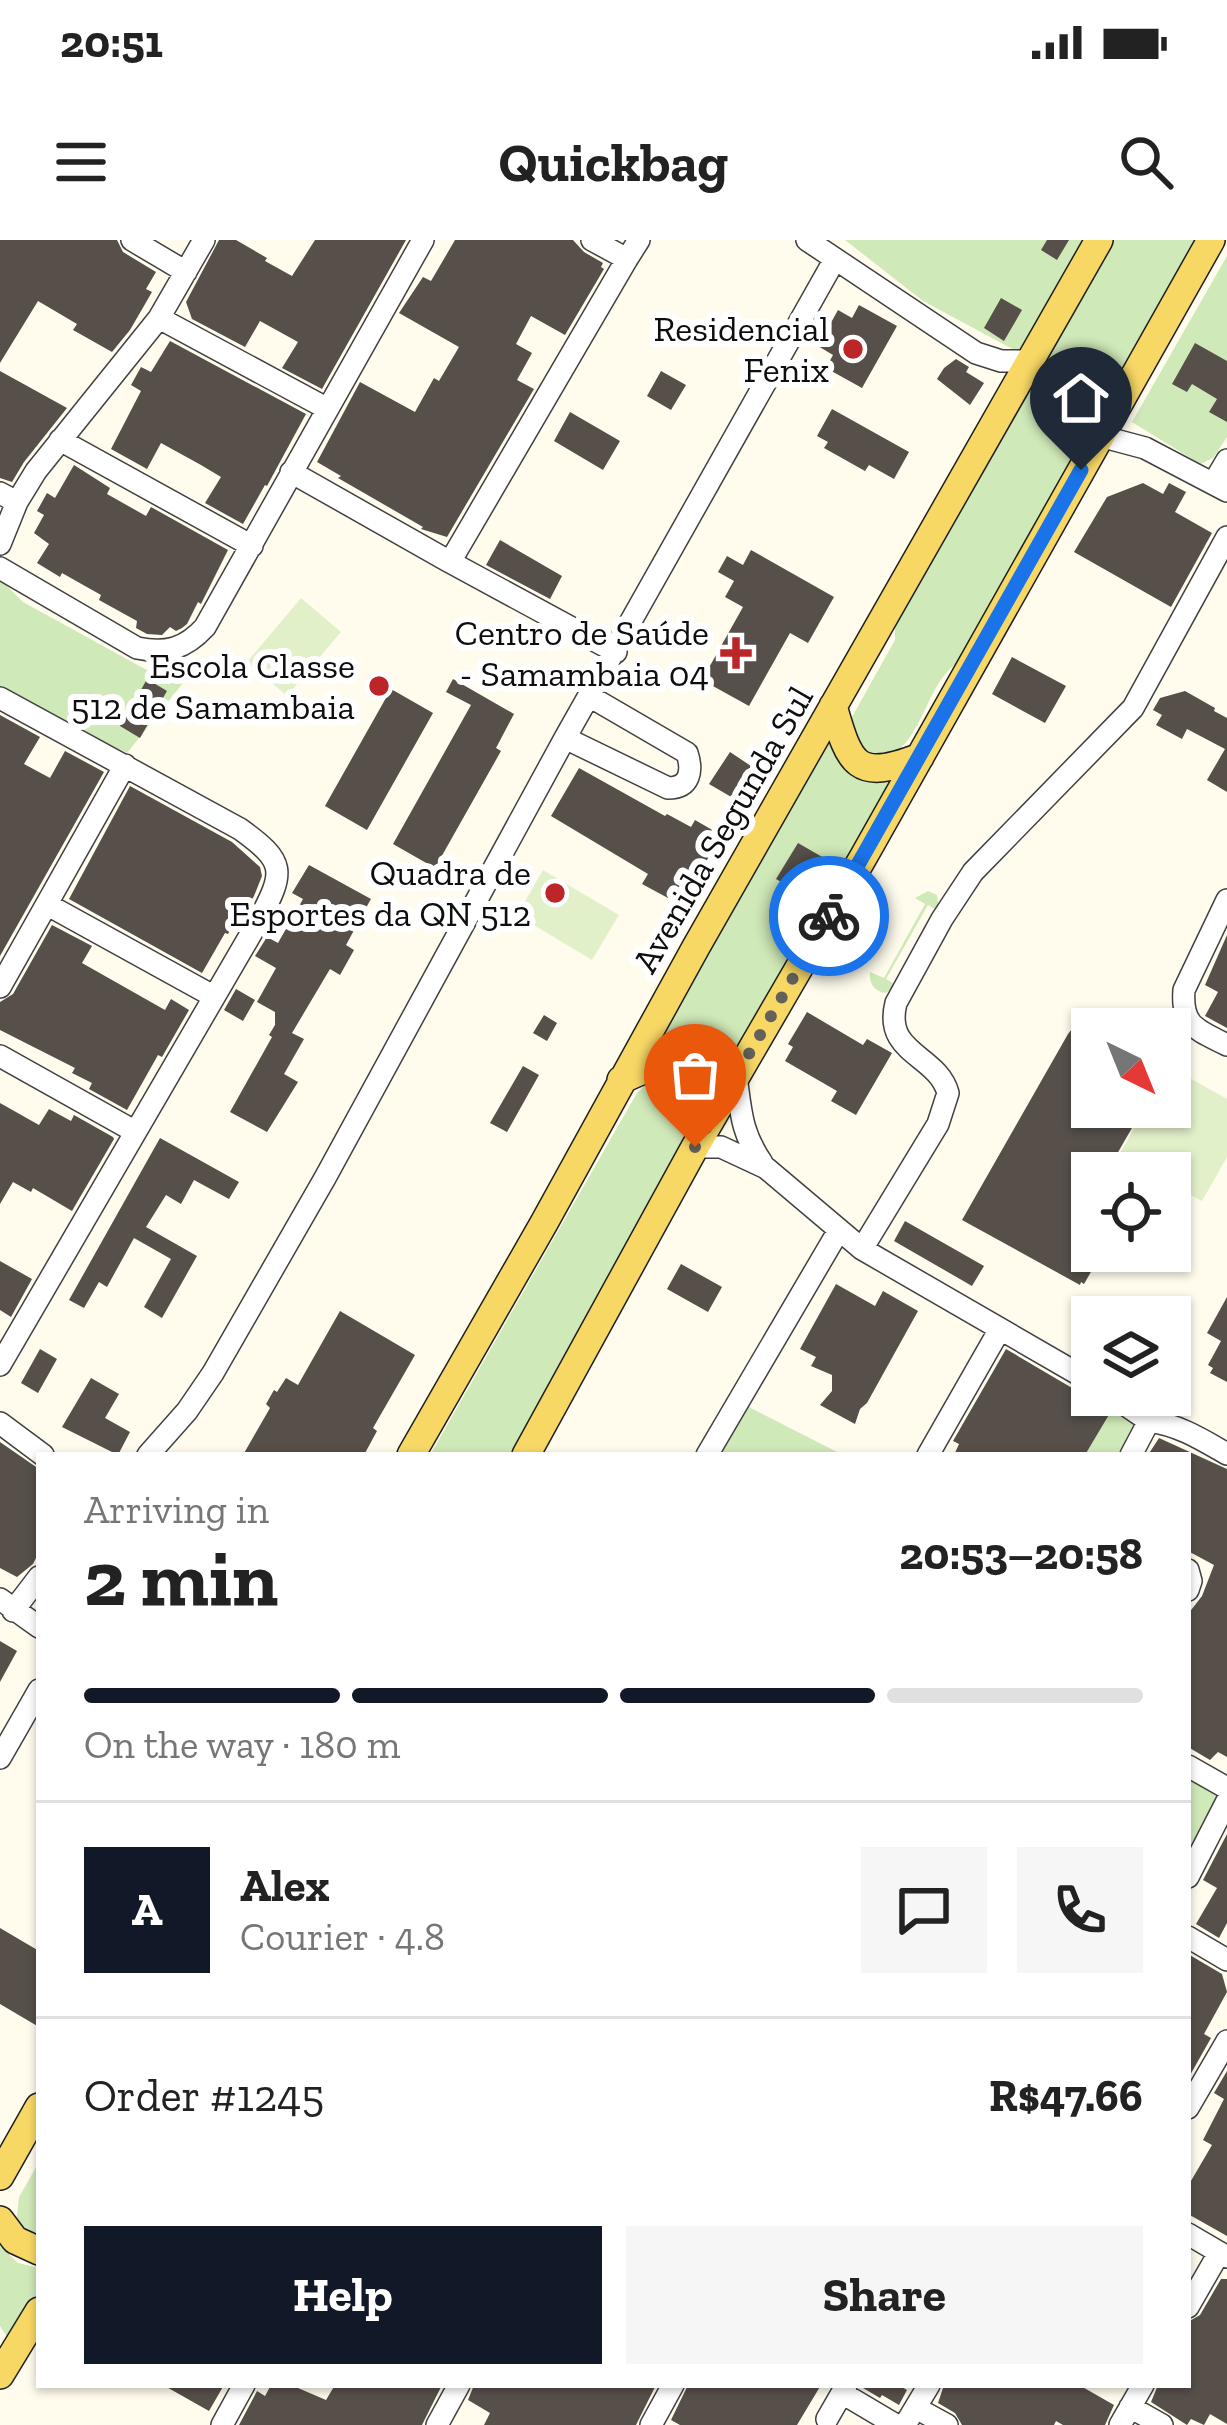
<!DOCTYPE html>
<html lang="en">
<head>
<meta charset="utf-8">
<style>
	:root { --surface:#fff; --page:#f6f6f6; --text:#222; --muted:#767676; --line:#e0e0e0; --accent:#111827 }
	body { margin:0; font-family:"Zilla Slab",serif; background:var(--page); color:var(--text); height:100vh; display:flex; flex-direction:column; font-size:45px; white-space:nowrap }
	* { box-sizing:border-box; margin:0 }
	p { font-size:39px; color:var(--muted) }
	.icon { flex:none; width:66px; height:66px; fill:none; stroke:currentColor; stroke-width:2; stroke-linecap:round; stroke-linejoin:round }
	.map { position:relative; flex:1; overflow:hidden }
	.side { position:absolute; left:36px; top:1212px; width:1155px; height:936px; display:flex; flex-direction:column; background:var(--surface); border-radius:0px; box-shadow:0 3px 9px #0004 }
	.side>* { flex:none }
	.needle { width:78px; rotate:137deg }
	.controls { position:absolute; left:1071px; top:768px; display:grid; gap:24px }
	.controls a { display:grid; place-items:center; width:120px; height:120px; border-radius:0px; background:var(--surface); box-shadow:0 3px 9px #0004; font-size:60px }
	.pin { position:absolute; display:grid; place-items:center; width:102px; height:102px; color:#fff; margin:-123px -51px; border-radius:50% 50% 50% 0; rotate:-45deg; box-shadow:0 0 12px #0007 }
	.pin .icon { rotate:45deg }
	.courier { position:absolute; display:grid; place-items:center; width:120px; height:120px; margin:-60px; border:9px solid #1a73e8; border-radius:50%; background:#fff; color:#222; box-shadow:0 3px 15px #0007 }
	.summary em { font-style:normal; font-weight:700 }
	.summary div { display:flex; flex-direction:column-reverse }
	.summary { display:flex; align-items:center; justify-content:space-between; height:204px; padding:0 48px }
	h1 { font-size:78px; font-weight:700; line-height:90px }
	.bar { display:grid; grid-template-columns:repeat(4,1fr); gap:18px 12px; align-content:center; height:144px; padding:0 48px }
	.bar i { height:15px; border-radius:9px; background:var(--line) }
	.bar .current { background:var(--accent) }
	.bar p { grid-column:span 4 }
	.line { display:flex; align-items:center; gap:30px; padding:0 48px; border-top:3px solid var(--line) }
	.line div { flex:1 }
	.round { display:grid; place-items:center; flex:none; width:126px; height:126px; border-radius:0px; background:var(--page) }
	.button { display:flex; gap:24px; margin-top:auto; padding:24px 48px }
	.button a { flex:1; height:138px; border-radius:0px; background:var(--accent); color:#fff; font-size:48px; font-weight:700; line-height:138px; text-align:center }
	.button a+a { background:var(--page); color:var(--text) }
	.status { display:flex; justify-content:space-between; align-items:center; height:84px; padding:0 60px; background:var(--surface); direction:ltr }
	.status svg { height:33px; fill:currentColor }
	header { display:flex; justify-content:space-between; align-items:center; height:156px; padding:0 48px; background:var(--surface); font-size:54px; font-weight:700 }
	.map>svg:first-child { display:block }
	.green { fill:#d0e9b8 }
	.pitch { fill:#e2f0ca }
	.building { fill:#564f4a }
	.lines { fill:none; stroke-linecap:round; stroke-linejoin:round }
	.minor-casing { stroke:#414141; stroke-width:24 }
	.major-casing { stroke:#1f1f1f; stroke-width:30 }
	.minor { stroke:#fff; stroke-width:21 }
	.major { stroke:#f8d865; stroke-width:27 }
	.done { stroke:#62615c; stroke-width:12; stroke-dasharray:0 21.6 }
	.route { stroke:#1a73e8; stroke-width:15 }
	.poi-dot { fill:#bd2629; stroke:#fff; stroke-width:4.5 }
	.labels { text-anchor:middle; stroke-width:12; stroke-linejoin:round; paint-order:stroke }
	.poi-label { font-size:36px; fill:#0e0e0e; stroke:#fff; text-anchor:end }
	.street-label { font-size:36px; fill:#0e0e0e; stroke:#fff }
</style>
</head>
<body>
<div class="status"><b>20:51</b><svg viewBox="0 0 49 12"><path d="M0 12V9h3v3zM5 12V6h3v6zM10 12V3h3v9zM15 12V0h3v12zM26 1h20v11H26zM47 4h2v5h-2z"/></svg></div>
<header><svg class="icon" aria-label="menu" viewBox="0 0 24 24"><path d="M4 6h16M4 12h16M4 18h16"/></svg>Quickbag<svg class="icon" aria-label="search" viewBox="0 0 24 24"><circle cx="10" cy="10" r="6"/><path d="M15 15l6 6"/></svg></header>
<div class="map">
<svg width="1227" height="2185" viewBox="0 0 1227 2185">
	<rect width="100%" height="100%" fill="#fffcee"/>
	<path class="green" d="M845,0h239l-66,112 -95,-51z
		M1110,0h91l-239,420c-37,20 -36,78 -75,98l-21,-3 -17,-28 3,-10 43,-77v-17z
		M1227,16v181l-14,21 -13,6 -68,-42z
		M0,339l23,23 142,78 30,-12 -68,85 -68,-33 -59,-33z
		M831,495l68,38 -180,318c-12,-35 -34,-46 -69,-38z
		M928,651l9,4 2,16 -11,-6 -42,74 10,6 -10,8c-12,-2 -17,-9 -16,-21l14,6 41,-74 -10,-6z
		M690,836l16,28 -188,351h-88l207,-362 17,-16z
		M745,1165l98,50h-125z
		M1114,1166l24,14 -19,35h-34z
		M1188,1538l39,23 -39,56z
		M39,1922v77l-23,-15 3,-27z
		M0,2006l18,17 21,5v28l-28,47 -11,-17z"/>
	<path class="pitch" d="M301,358l40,34 -54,64 -40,-34z
		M543,630l76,45 -27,45 -75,-45z
		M1170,827l57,32v58l-25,44 -32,-17v-11h-21l-31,-16 28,-50h24z"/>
	<path class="building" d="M0,0h117l6,12 33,20 -10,17 6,3 -22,38 -18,22 -39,-22 4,-6 -39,-23 -38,62z
		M219,0h17l31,18 -2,3 27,15 23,-36h91l-84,149 -40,-21 16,-26 -38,-21 -15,26 -53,-28 -6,-17z
		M455,0h118l11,12 19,11 -2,4 3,2 -39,66 -34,-19 -15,28 16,9 -15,27 17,9 -87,148 -26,-8 2,-2 -85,-49 3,-2 -24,-14 43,-80 55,30 19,-34 5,3 20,-34 -60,-34 24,-36 8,4z
		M1047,0h22l-12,20 -16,-10z
		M1001,58l21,12 -18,31 -20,-13z
		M859,65l38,21 -35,62 -36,-20 7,-13 -15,-9 20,-36 14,8z
		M170,101l136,73 -39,72 -2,-1 -22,39 -38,-21 16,-26 -20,-12 -40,-22 -14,26 -36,-20 30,-58 -10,-6 10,-18 10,5z
		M1195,103l32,18v61l-18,-10 8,-13 -25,-15 -5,8 -15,-8z
		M956,119l13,8 -3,5 18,11 -14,22 -33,-26 7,-11z
		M0,131l67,37 -43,54 -12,20 -12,-4z
		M661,131l25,14 -15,25 -24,-14z
		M832,169l77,43 -15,27 -25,-14 -4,6 -41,-23 4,-6 -11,-6z
		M570,172l50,29 -17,29 -49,-29z
		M74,225l36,23 -3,6 39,22 5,-9 77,43 -27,54 -3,-2 -11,22 -5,4 -6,3 -6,-4 -8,8 -15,-1 -11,-6 1,-7 -38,-21 2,-5 -39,-22 -2,4 -23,-14 12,-19 -15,-11 10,-18 -7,-4 10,-18 8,5z
		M1143,243l20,11 6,-11 17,9 -11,20 37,21 -41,74 -97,-55 33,-55z
		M500,300l62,36 -12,23 -64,-34z
		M751,310l83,47 -26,46 -18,-10 -41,73 -47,-26 41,-73 -18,-10 9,-16 -16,-9 9,-16 16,9z
		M1012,417l54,29 -21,37 -53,-29z
		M147,439l20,12 -27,47 -20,-12 5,-9 10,-3 -3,-8z
		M453,439l61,35 -18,34 5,3 -66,117 -42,-24 78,-139 -25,-13z
		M391,449l42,24 -66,117 -42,-24z
		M1185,451l30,17 -1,3 13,7v74l-20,-12 18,-31 -38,-20 -5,10 -26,-14 6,-10 -9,-5 7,-12z
		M0,475l40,22 -16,27 26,14 15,-27 39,21 -104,184z
		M730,512l21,14 -18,32 -24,-14z
		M579,528l86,48 2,-2 24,13 4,-7 26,15 -33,59 -14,-7 -6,11 -26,-14 6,-10 -97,-58z
		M130,546l102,56 28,25 2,9 -8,20 -19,32 -3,-2 -4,8 -3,-1 -23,40 -133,-74z
		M798,603l26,15 -22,36 -26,-15z
		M309,625l62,34 -4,7 1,11 -9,4 -13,24 8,5 -14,25 -10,-6 -38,64 12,6 -20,35 14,8 -31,50 -37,-20 42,-75 -3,-2 6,-10v-13l-18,-10 19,-34 -21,-12 12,-19 11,6 25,-44 -11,-6z
		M52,685l40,21 -10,17 83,47 6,-11 18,11 -27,47 -4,-2 -31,55 -38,-21 3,-6 -20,-10 3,-5 -75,-38v-28l13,-8z
		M1227,695v93l-22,-12 13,-24 -13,-7z
		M236,749l19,11 -12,21 -19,-11z
		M807,772l56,33 4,-6 25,14 -36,62 -25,-14 6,-10 -52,-30 8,-14 -5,-3z
		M544,775l13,8 -10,18 -14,-8z
		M1079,780l13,8v79h52l-31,54 22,12h-43v78h11l-19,33 -3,-2 -1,3 -118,-65 106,-186z
		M523,826l16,9 -32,57 -17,-9z
		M0,863l39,22 10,-16 22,12 3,-6 39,22 1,2 -42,72 -39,-23 -2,4 -18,-10 -13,22z
		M160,898l79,44 -10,17 -35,-19 -13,24 -15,-9 -20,32 51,29 -35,62 -18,-11 27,-48 -37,-21 -27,49 -8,-5 -15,26 -15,-8z
		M905,981l79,45 -12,20 -78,-45z
		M0,1021l32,18 -21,38 -11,-7z
		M681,1024l41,23 -14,25 -41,-23z
		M836,1044l39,22 8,-15 35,20 -51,92 -7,6 -5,15 -35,-19 12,-14v-16l-21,-9 5,-9 -16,-8z
		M1227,1057v85l-17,-9 3,-5 -5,-3 13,-24 -14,-8z
		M340,1071l75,44 -42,73 4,3 -13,24h-121l27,-47 -4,-4 8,-14 3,2 9,-14 12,7z
		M40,1109l17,10 -19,34 -17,-10z
		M1006,1109l78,46 12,1 2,6 12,11 -25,42h-131l5,-11 -6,-3z
		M91,1138l28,16 -14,24 25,14 -12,23 -56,-28z
		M1159,1198l68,31v288l-9,-5 -8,8 -22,-13v-133l14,-18 12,-31 -26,-14v-96h-40z
		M0,1202l39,27v83l-6,12 -16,13 -17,-9z
		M0,1401l17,10 -17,31z
		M1227,1594v89l-8,15 -23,-14 21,-36 -14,-8z
		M0,1688l39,23v76l-39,-23z
		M1188,1714l34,20 5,18 -23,42 7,4 -22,39z
		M1227,1831v165l-39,-22v-28l24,-41 -9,-5 21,-41 -10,-6z
		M1221,2039h6v145l-17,-10 -6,11 -13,-6 -4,6 -36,-23 7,-17h30v-63l12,-7z
		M163,2145h61l-15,26z
		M271,2145h20l35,15 9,-15h107l-20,40h-183l18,-34 8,5z
		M474,2145h182l-20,40h-152l6,-12 -22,-13z
		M688,2145h133l-24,40h-117l-9,-5z
		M863,2145h35l9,5 -8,15 -17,-10 -2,3 -17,-10z
		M944,2145h135l35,20 -9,20h-42l-7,-4 -2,4h-92l-7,-12 -17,-10z"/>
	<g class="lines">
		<g class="minor-casing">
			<path id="minor" d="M132,0l54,32
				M592,0l35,19 12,-19
				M807,0l169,113 25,8h28
				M159,78l167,90
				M1100,196l45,12 82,43
				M60,200l192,106
				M291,232l159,90 177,-303
				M1214,242l13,-22
				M0,253l17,9 -17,42
				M17,262l19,-31 123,-153 45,-78
				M450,322l166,90
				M0,328l137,80c29,6 48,1 68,-21l218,-387
				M0,458l240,131c46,33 45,42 19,91l-259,445
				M565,498l103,50c22,0 25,-17 19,-35l-98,-57
				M1227,660l-43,90c-3,37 14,40 43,55
				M48,665l165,91
				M0,747l125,-222
				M0,816l134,75
				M736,836c5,36 5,56 26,87
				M695,907h26l45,21 96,81 230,133
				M862,1009l76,-125 10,-31c-11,-39 -65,-39 -52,-90l46,-84 31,-47 160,-164 94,-171
				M1111,1155l38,26
				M0,1183l43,32
				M148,1215l39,-44 26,-38 112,-195 240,-440 270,-479
				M707,1215l132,-225
				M928,1215l72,-126
				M1131,1215l18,-34c30,4 52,18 78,33
				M1188,1330l3,11 -3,9
				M0,1359l39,28
				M13,1371l26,-34
				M0,1518l39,-68
				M1188,1526l39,22
				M1188,1637l39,-76
				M1188,1697l39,23
				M1188,1868l39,-67
				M1188,1994l39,23
				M1188,2067l31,-54
				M842,2153l54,32
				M1130,2167l32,18
				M916,2168l31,17
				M827,2179l19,-33
				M222,2185l22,-40
				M437,2185l22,-40
				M651,2185l22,-40
				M905,2185l24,-40
				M1120,2185l23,-40"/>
		</g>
		<g class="major-casing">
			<path id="major" d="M833,466c17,59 23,76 87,51
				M621,840c51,-24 76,-31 93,33
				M411,1215l133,-232 152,-276 403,-707
				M526,1215l169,-308 169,-291 347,-616
				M0,1936l39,-69
				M0,1980l15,20 24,11
				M0,2135l39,-64"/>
		</g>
		<use href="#minor" class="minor"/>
		<use href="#major" class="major"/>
	</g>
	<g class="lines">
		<path class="done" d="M695,907l134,-231"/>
		<path class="route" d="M829,676l252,-446"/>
	</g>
	<g class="poi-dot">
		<circle cx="853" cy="109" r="12"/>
		<path d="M730 395h12v12h12v12h-12v12h-12v-12h-12v-12h12z"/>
		<circle cx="379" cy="446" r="12"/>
		<circle cx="555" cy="653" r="12"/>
	</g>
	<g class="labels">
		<g class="poi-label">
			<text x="829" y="101">Residencial<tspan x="829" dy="41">Fenix</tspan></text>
			<text x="709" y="405">Centro de Saúde<tspan x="709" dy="41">- Samambaia 04</tspan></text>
			<text x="355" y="438">Escola Classe<tspan x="355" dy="41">512 de Samambaia</tspan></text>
			<text x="531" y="645">Quadra de<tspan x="531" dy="41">Esportes da QN 512</tspan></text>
		</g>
		<g class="street-label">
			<text transform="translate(722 589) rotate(-60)" y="13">Avenida Segunda Sul</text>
		</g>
	</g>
</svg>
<div class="controls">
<a><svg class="needle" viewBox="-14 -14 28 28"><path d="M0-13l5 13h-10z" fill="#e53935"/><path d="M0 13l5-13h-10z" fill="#767676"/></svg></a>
<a><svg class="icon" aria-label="locate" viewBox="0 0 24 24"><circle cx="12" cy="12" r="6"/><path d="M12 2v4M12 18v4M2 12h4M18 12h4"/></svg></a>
<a><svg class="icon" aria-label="layers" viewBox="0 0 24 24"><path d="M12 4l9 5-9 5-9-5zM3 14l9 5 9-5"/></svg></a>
</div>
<div class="pin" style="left:695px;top:907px;background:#ea580c"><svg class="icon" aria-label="bag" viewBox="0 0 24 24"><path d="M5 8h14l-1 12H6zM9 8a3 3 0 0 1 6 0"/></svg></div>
<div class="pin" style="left:1081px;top:230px;background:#1f2937"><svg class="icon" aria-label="home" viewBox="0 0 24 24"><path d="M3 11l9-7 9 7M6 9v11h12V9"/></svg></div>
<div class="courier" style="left:829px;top:676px"><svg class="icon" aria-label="bike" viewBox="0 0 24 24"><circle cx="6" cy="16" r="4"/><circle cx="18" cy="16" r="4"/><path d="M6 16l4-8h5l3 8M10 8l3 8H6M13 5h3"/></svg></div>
<section class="side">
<div class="summary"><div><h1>2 min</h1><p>Arriving in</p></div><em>20:53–20:58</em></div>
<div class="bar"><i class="current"></i><i class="current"></i><i class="current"></i><i></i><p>On the way · 180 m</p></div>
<div class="line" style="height:216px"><b class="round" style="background:var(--accent);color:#fff">A</b><div><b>Alex</b><p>Courier · 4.8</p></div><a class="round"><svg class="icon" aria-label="chat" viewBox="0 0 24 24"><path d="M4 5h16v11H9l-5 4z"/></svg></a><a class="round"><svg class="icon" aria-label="phone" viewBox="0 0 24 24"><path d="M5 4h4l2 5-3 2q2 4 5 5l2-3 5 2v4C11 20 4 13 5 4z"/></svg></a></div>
<div class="line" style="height:156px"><div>Order #1245</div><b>R$47.66</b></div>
<div class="button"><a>Help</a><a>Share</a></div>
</section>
</div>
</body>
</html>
